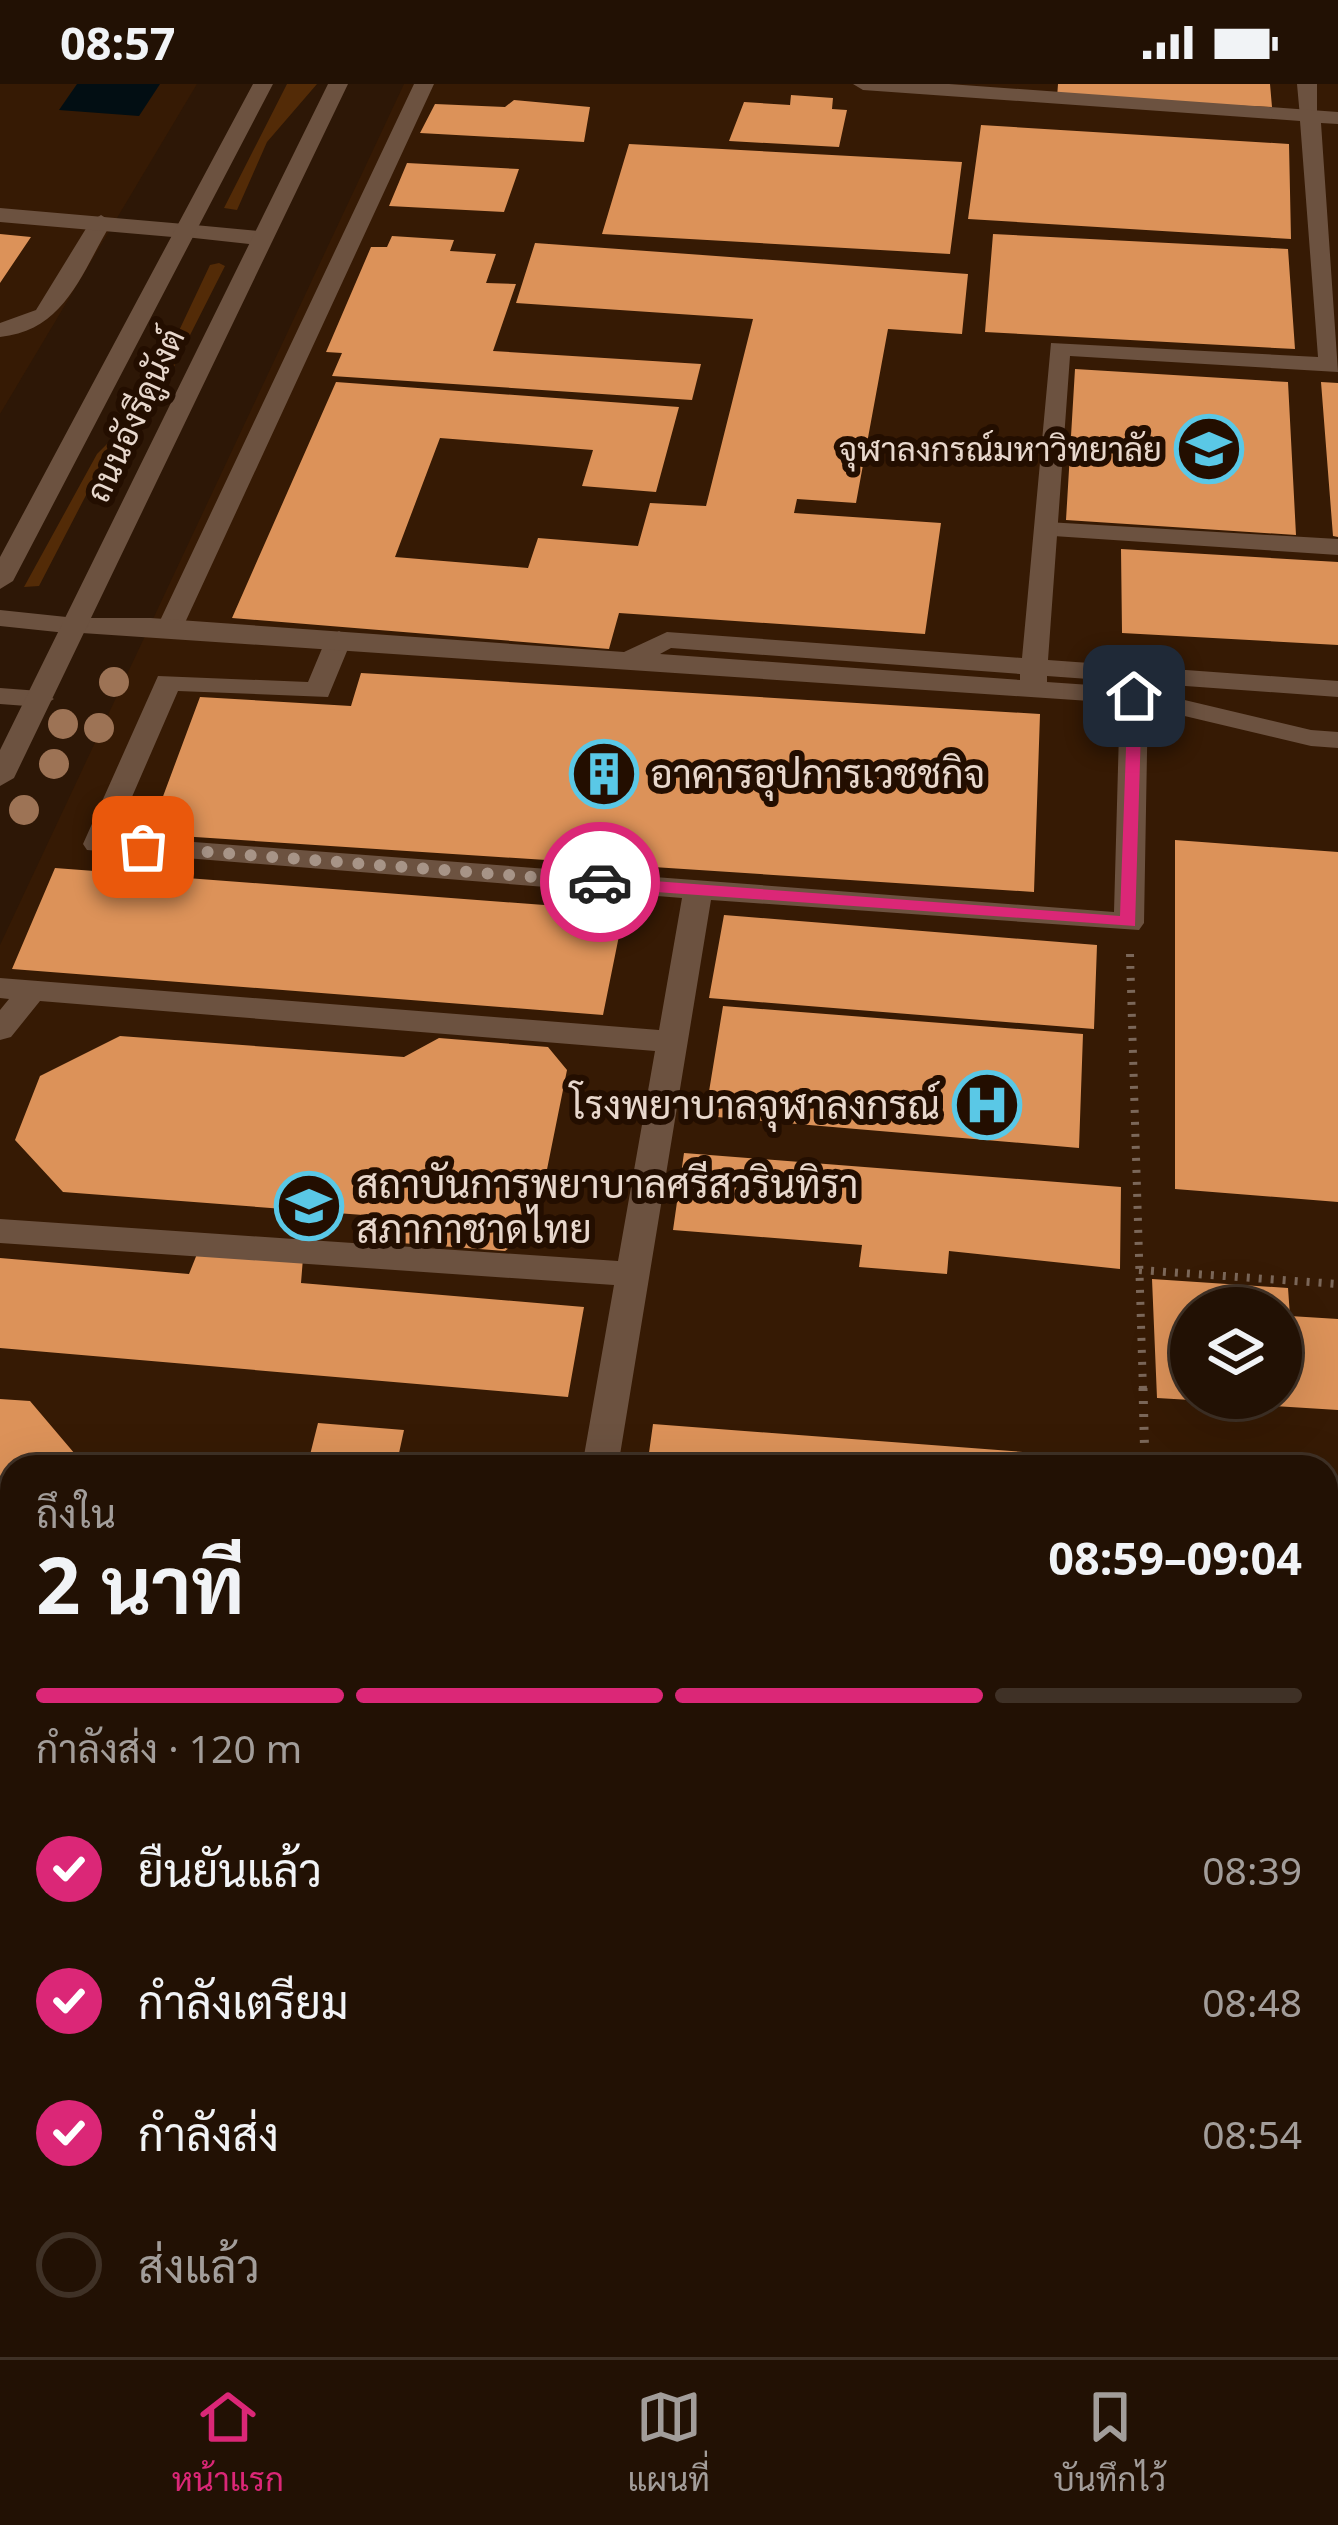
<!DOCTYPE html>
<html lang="th">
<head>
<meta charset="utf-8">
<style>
	:root { --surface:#221104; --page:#2e1f13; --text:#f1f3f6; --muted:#a29d9a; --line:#3f3126; --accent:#db2777 }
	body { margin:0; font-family:"Noto Sans",Sarabun,sans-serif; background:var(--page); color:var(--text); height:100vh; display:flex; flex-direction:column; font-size:45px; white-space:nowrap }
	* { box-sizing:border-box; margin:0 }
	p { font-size:39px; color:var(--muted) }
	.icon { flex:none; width:66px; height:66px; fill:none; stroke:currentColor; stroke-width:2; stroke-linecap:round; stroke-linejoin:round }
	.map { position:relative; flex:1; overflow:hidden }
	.details { position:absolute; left:0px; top:1371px; width:1338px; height:903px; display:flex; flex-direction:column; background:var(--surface); border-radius:36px 36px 0 0; box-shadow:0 12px 48px #0002,0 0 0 3px var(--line) }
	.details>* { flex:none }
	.controls { position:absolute; left:1170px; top:1203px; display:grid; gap:24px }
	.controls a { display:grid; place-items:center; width:132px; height:132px; border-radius:50%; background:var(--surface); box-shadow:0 12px 48px #0002,0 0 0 3px var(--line); font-size:60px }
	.pin { position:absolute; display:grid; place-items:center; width:102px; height:102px; color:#fff; margin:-51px; border-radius:24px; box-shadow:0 6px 18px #0006 }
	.courier { position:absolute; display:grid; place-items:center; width:120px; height:120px; margin:-60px; border:9px solid #db2777; border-radius:50%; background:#fff; color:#222; box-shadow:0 3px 15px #0007 }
	.head em { font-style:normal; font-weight:700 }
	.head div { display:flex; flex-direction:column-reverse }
	.head { display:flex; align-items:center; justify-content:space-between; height:204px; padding:0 36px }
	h1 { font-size:78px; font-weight:700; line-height:90px }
	.bar { display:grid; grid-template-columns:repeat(4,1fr); gap:18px 12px; align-content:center; height:144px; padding:0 36px }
	.bar i { height:15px; border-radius:9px; background:var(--line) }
	.bar .on { background:var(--accent) }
	.bar p { grid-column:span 4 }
	ol { padding:0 36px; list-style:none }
	li { display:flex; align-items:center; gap:36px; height:132px }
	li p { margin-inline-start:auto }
	li .icon { padding:12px; border-radius:50%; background:var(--accent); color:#fff; stroke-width:4 }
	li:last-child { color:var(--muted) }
	li i { width:66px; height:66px; border:6px solid var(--line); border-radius:50% }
	.status { display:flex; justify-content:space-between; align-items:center; height:84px; padding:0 60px; background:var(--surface); direction:ltr }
	.status svg { height:33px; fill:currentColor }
	.menu { display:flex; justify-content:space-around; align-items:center; height:168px; border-top:3px solid var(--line); background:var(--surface); font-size:33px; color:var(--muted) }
	.menu a { display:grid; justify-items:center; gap:6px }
	.menu .on { color:var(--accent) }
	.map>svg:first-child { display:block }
	.built { fill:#361a04; fill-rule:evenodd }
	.green { fill:#532b07 }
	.water { fill:#020e13 }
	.building { fill:#dc9259 }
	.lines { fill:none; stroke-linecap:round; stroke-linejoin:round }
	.path-far1 { stroke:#7b6759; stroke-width:8; stroke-dasharray:3 9; stroke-linecap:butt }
	.path { stroke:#7b6759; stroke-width:9; stroke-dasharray:3 10; stroke-linecap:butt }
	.service { fill:#6c5240; fill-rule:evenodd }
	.minor { fill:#6c5240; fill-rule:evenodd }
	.tertiary { fill:#6c5240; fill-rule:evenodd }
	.secondary { fill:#6c5240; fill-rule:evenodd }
	.tree { fill:#9d7355 }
	.route { fill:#db2777 }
	.done { stroke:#a79487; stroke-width:12; stroke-dasharray:0 21.6 }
	.labels { text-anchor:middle; stroke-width:12; stroke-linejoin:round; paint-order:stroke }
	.far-street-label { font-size:33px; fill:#e8d8cd; stroke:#230e00 }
	.far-poi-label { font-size:33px; fill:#e8d8cd; stroke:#230e00; text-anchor:end }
	.poi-label { font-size:39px; fill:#e8d8cd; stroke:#230e00; text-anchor:start }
</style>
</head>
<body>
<div class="status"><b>08:57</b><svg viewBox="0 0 49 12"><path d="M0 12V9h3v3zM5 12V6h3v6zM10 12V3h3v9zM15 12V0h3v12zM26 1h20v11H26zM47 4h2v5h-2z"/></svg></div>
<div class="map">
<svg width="1338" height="2273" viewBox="0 0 1338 2273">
	<rect width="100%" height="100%" fill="#2d1706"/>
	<path class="built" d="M0,0h197l-197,330z
		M404,0h934v2273h-1338v-1412zM1191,1224h90v90h-90zM12,1383h1314v879h-1314z"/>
	<path class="green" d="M287,0h30l-50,58 -30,68 -13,-2z
		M219,179l6,3 -77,152 -51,56 -58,112 -15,1 73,-133 45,-45 68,-144z"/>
	<path class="water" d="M77,0h83l-21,32 -80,-6z"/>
	<path class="building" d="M1058,0h212l2,23 -215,-9z
		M791,11l42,3 -1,11 15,1 -8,37 -110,-6 15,-39 46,3z
		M514,16l76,7 -6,35 -164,-9 15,-29 70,3z
		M981,41l308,19 2,95 -323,-20z
		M629,60l333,18 -12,92 -348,-20z
		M407,79l112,6 -15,43 -115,-6z
		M0,150l31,3 -31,46z
		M993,150l295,15 7,100 -310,-17z
		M392,152l62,4 -4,11 46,3 -10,29 30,1 -23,67 208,13 -9,36 -360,-24 10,-23 -16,-1 45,-105h16z
		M535,159l433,31 -6,60 -74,-5 -32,174 -59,-4 -3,14 147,10 -16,111 -306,-21 -10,36 -377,-31 104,-236 343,25 -23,85 -74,-6 11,-36 -153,-12 -45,119 133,11 10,-30 100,8 12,-43 56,3 47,-187 -237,-16z
		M1075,285l213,13 8,153 -230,-15z
		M1321,298l17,1v154l-5,-1z
		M1121,465l217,13v83l-216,-12z
		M361,589l679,41 -6,178 -885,-58 51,-137 151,9z
		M1175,756l163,12v350l-163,-13z
		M55,784l569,43 -21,104 -591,-46z
		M724,831l373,30 -3,84 -385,-31z
		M723,922l360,28 -4,114 -374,-32z
		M120,952l284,21 35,-19 109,9 19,23 -32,159 -30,22 -117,-9 -25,-27 -300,-23 -48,-52 25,-64z
		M684,1069l437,34 -1,82 -171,-18 -2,23 -88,-7 3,-22 -189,-15z
		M199,1165l104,9 -2,25 283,24 -16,90 -568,-49v-90l189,16z
		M1152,1195l136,9 2,28 48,3v91l-129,-8 72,-4v-90h-90v92l-34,-2z
		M0,1315l30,2 56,66h-74v96l-12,6z
		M318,1339l86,7 -8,37h-89z
		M653,1340l463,35v8h-469z
		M0,1623l12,1v179l-12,-1z
		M1326,1723l12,1v127l-12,-1z
		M1326,2070l12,1v190l-12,-1z"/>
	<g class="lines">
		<path class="path-far1" d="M1130,870l13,437
			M1139,1186l199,14"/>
		<path class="path" d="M1143,1304l2,79
			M1326,1879l12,1"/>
		<path class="service" d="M414,0h20l-251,543 -13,8 -9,-2 -4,-6z
			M1297,0h20v37l-17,-4z
			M101,131l11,7c-31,51 -46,108 -112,115v-14l36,-13 54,-88z
			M1047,438l291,17v16l-300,-20 -4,-5z
			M339,547l13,8 -24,58 -150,-6 -63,145 999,76 6,-216 14,-8 14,8 -4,227 -5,7 -428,-30 -93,567h-36l32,-182 -614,-42v-24l618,42 37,-210 -615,-50 -29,36 -11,3v-30l9,-11 -9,-1v-20l659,52 23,-132 -595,-48 -4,-6 75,-168 150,6 18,-43z
			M0,1841h12v36h-12z
			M0,2079l12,2v40l-12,-2z"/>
		<path class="minor" d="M853,0h96l389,28v12l-17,-1 17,249 -268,-16 -22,304 290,21v16l-291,-21v6l87,6 177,42 27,2v16l-27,-2 -177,-42 -1067,-72 -4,-6 4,-6 9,-2h75l473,34 43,-20 355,26 29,-315 267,14 -18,-236 -437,-31zM671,564l349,26v6l-360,-26z
			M0,124l184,16 11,7 -11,7 -184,-16z
			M0,2116l12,3v42l-12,-3z
			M0,2180l12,5v47l-12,-5z
			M75,2262h59l5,11h-59z
			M517,2262h88l5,11h-88z"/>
		<path class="tertiary" d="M184,140l74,7 11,7 -11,7 -82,-9v-10z
			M0,526l76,8 13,8 -13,8 -76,-8z
			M0,604l40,3 14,8 -14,8 -40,-3z"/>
		<path class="secondary" d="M253,0h20l-260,497 -13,8v-32z
			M328,0h20l-334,694 -14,8v-36z"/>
	</g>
	<g class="tree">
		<circle cx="114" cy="598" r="15"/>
		<circle cx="63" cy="640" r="15"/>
		<circle cx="99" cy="644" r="15"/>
		<circle cx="54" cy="680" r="15"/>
		<circle cx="24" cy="726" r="15"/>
	</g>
	<path class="route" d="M1128,609l14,3 -7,230 -535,-38 -9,-6 9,-5 520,39z"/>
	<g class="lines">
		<path class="done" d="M143,763l457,35"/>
	</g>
	<defs>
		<g id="university-ring" transform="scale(3.45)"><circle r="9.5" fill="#230e00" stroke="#5ac8e6" stroke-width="1.5"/><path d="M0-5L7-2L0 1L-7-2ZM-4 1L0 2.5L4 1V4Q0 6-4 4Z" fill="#5ac8e6"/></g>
		<g id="building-ring" transform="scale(3.45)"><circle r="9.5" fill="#230e00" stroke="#5ac8e6" stroke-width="1.5"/><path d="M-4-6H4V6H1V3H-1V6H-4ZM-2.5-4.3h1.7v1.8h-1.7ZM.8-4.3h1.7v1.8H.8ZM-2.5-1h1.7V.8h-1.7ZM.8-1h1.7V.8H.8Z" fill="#5ac8e6"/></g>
		<g id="hospital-ring" transform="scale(3.45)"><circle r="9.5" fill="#230e00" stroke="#5ac8e6" stroke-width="1.5"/><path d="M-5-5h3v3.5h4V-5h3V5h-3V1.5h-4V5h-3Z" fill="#5ac8e6"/></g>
	</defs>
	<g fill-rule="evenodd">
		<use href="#university-ring" x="1209" y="365"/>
		<use href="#building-ring" x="604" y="690"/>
		<use href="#hospital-ring" x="987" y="1021"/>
		<use href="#university-ring" x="309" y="1122"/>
	</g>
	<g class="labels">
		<g class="far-street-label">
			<text transform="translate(135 331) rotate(-65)" y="12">ถนนอังรีดูนังต์</text>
		</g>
		<g class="far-poi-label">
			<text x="1162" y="377">จุฬาลงกรณ์มหาวิทยาลัย</text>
		</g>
		<g class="poi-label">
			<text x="650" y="704">อาคารอุปการเวชชกิจ</text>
			<text x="940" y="1035" text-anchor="end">โรงพยาบาลจุฬาลงกรณ์</text>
			<text x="356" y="1114">สถาบันการพยาบาลศรีสวรินทิรา<tspan x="356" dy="45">สภากาชาดไทย</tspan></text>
		</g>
	</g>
</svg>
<div class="controls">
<a><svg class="icon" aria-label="layers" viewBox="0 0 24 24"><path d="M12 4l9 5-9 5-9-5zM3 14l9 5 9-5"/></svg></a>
</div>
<div class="pin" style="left:143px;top:763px;background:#ea580c"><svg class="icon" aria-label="bag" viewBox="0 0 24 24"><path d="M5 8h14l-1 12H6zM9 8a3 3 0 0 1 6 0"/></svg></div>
<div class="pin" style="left:1134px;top:612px;background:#1f2937"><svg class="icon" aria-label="home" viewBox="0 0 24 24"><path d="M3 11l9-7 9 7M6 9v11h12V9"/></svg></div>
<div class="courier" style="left:600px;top:798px"><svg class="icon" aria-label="car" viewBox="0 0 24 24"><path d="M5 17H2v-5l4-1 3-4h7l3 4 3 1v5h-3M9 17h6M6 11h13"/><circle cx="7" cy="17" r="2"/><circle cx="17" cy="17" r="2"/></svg></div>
<section class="details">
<div class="head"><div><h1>2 นาที</h1><p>ถึงใน</p></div><em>08:59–09:04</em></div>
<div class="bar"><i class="on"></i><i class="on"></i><i class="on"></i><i></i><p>กำลังส่ง · 120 m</p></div>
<ol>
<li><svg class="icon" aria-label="check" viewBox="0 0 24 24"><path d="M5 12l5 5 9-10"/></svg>ยืนยันแล้ว<p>08:39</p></li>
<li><svg class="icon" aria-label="check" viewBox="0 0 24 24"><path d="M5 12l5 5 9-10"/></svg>กำลังเตรียม<p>08:48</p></li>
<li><svg class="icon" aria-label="check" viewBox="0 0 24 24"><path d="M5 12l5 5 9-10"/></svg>กำลังส่ง<p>08:54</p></li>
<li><i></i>ส่งแล้ว</li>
</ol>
</section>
</div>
<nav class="menu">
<a class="on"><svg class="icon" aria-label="home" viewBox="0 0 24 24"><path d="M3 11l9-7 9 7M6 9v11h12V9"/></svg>หน้าแรก</a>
<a><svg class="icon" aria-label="map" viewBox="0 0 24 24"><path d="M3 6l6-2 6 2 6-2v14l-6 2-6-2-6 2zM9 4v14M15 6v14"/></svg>แผนที่</a>
<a><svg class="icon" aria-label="saved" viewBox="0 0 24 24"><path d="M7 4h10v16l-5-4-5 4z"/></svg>บันทึกไว้</a>
</nav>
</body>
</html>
